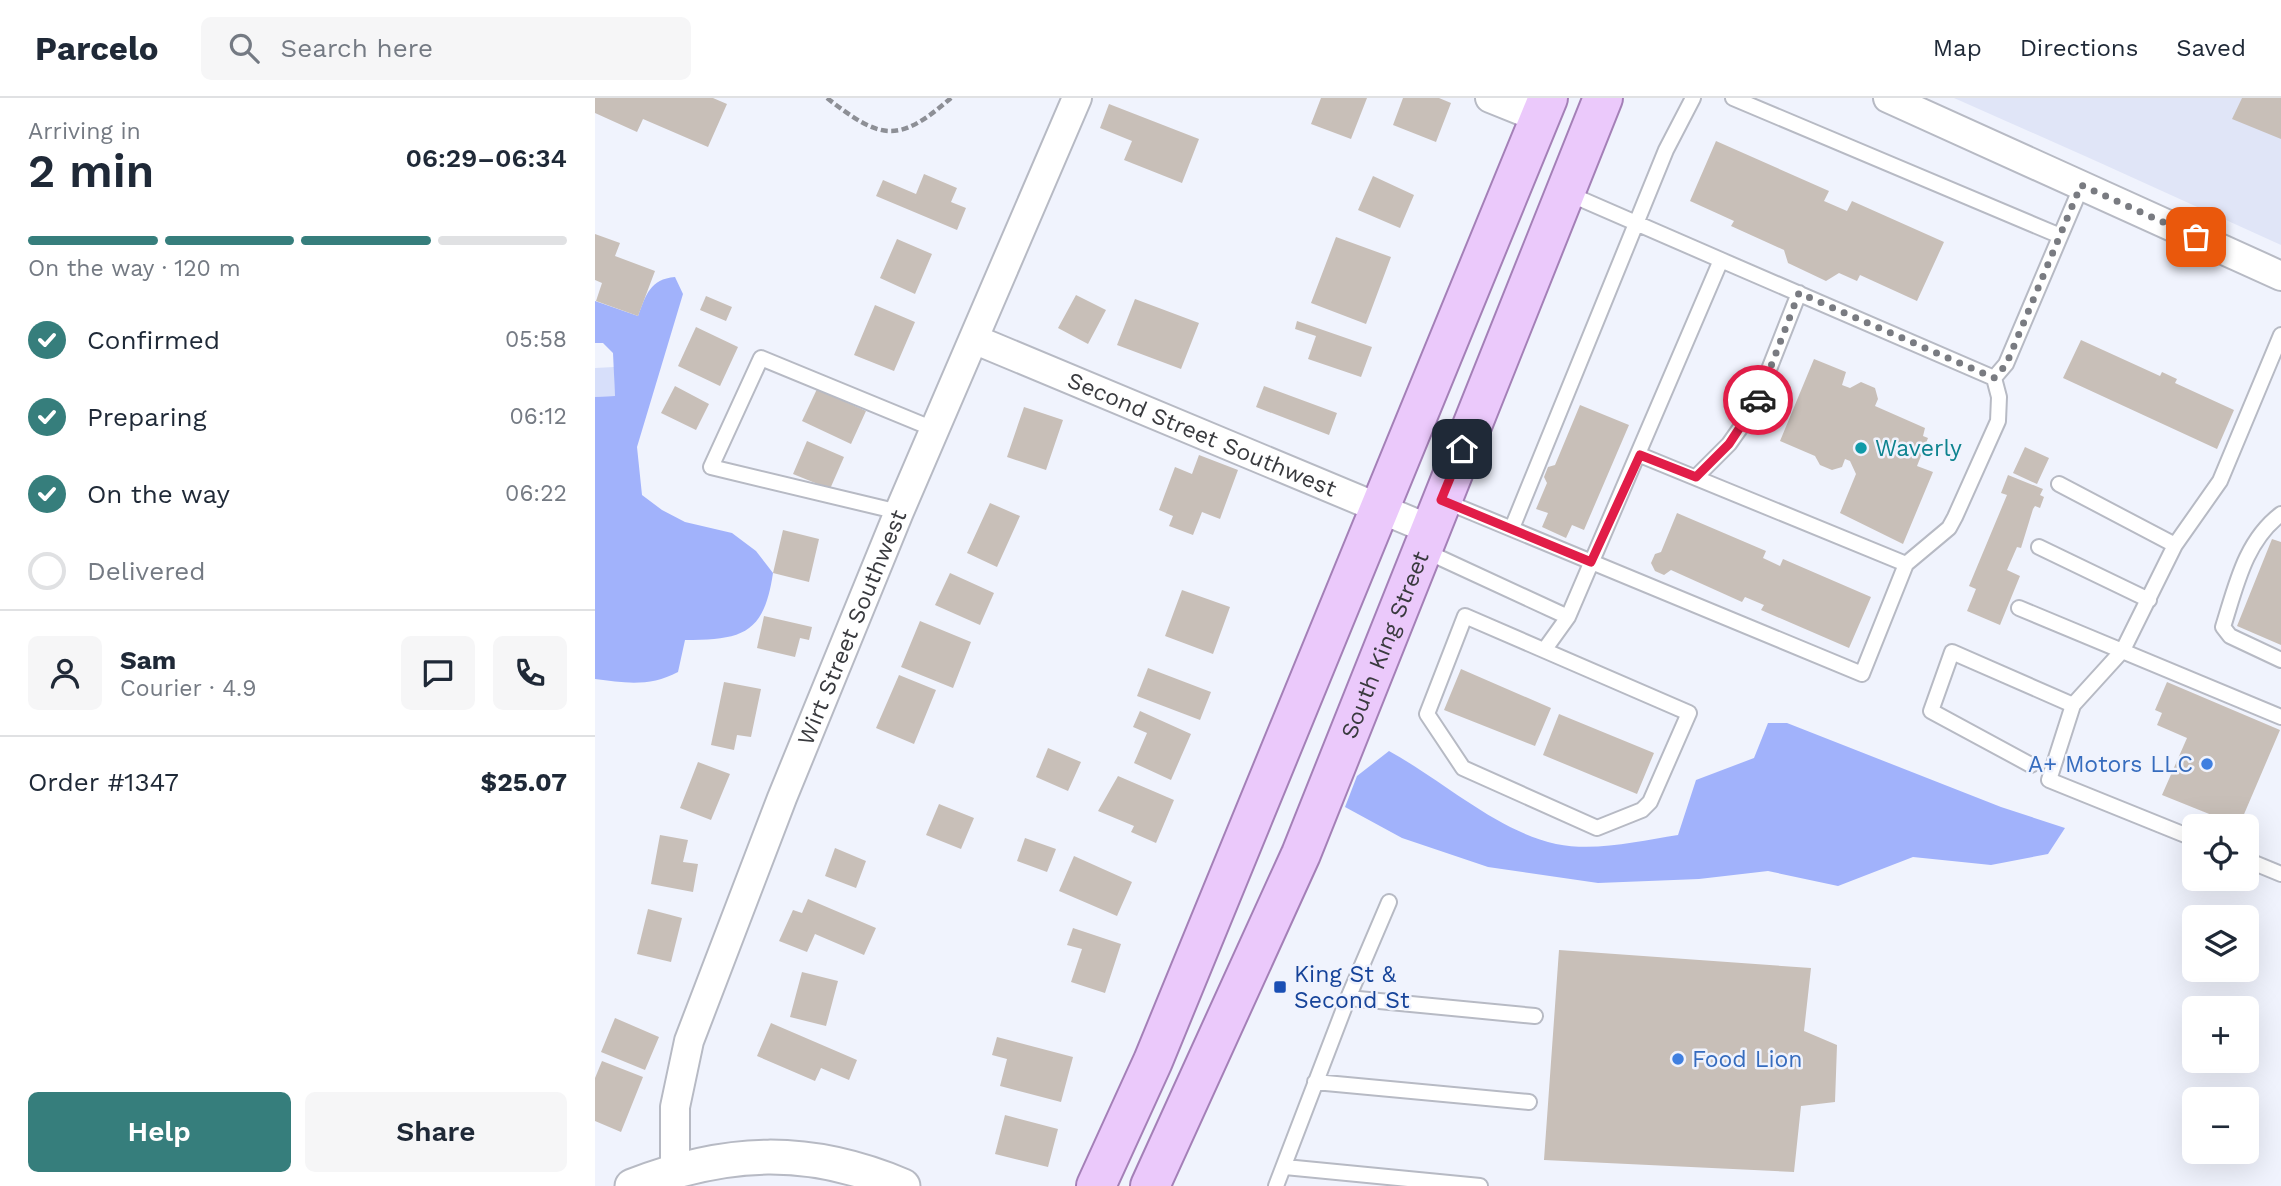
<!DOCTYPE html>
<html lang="en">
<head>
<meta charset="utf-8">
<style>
	:root { --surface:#fff; --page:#f6f6f7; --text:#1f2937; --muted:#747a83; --line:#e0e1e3; --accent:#367e7c }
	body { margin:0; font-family:"Work Sans",sans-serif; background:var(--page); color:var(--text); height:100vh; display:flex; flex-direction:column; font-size:26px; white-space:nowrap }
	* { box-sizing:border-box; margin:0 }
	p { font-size:23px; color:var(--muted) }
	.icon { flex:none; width:38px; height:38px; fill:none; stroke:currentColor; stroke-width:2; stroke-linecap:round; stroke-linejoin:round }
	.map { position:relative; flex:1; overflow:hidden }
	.drawer { display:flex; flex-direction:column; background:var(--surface); width:595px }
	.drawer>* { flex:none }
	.buttons { position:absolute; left:1587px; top:716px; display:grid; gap:14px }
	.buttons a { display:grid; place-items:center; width:77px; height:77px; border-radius:10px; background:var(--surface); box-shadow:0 7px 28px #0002; font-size:35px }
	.pin { position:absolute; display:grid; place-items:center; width:60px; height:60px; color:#fff; margin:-30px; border-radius:14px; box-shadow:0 4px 10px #0006 }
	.courier { position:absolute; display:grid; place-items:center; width:70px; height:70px; margin:-35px; border:5px solid #e11d48; border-radius:50%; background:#fff; color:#222; box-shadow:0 2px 9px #0007 }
	.headline em { font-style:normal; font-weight:600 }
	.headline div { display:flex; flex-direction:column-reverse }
	.headline { display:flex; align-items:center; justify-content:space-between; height:119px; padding:0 28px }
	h1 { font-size:46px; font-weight:600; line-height:52px }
	.bar { display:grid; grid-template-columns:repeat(4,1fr); gap:10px 7px; align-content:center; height:84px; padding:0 28px }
	.bar i { height:9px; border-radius:5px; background:var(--line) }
	.bar .on { background:var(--accent) }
	.bar p { grid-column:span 4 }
	.line { display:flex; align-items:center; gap:18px; padding:0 28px; border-top:2px solid var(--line) }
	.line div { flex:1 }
	.round { display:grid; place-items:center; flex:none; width:74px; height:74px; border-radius:10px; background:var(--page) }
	ol { padding:0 28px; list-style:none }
	li { display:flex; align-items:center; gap:21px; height:77px }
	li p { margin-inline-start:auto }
	li .icon { padding:7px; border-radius:50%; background:var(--accent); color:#fff; stroke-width:4 }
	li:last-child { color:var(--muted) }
	li i { width:38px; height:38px; border:4px solid var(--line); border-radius:50% }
	.action { display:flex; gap:14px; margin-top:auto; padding:14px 28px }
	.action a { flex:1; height:80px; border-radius:10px; background:var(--accent); color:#fff; font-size:28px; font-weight:600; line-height:80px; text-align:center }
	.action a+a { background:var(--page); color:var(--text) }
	header { display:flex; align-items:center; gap:42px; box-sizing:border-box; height:98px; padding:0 35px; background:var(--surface); border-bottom:2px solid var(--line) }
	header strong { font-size:33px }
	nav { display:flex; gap:38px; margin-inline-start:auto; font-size:24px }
	.search { width:490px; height:63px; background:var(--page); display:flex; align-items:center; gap:18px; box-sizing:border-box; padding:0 24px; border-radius:10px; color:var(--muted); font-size:26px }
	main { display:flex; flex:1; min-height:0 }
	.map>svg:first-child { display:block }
	.built { fill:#e0e5f7 }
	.green { fill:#d7dffa }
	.forest { fill:#a1b2fb }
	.building { fill:#c8bfb8 }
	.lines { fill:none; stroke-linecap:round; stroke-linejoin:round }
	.service-casing { stroke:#b7bac4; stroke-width:18 }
	.minor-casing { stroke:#b7bac4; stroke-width:32 }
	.tertiary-casing { stroke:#b7bac4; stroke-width:37 }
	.primary-casing { stroke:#a480b7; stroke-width:42 }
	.path { stroke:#8d8f96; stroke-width:4.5; stroke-dasharray:7 3.5; stroke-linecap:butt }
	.service { stroke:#fff; stroke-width:14 }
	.minor { stroke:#fff; stroke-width:28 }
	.tertiary { stroke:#fff; stroke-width:33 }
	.primary { stroke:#ebc9fb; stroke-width:38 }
	.done { stroke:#797b81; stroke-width:7; stroke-dasharray:0 12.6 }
	.route { stroke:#e11d48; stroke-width:9 }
	.culture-dot { fill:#0f9aa8; stroke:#f0f3fd; stroke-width:2.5 }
	.shop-dot { fill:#3f7fe0; stroke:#f0f3fd; stroke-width:2.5 }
	.transit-dot { fill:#1a4fb4; stroke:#f0f3fd; stroke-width:2.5 }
	.labels { text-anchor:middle; stroke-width:5; stroke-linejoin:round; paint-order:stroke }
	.street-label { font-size:23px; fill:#393a3e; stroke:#f0f3fd }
	.culture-label { font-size:23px; fill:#0d838f; stroke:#f0f3fd; text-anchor:start }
	.shop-label { font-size:23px; fill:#366cbe; stroke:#f0f3fd; text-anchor:end }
	.transit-label { font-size:23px; fill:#164399; stroke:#f0f3fd; text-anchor:start }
</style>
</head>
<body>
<header>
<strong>Parcelo</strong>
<div class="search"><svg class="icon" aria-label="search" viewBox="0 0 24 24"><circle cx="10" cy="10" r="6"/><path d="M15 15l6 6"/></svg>Search here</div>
<nav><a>Map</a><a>Directions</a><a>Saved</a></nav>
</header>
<main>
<section class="drawer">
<div class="headline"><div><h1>2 min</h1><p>Arriving in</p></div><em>06:29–06:34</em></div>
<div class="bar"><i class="on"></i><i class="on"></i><i class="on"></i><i></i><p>On the way · 120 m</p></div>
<ol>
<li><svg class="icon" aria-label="check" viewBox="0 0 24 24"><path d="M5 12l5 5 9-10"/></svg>Confirmed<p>05:58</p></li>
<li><svg class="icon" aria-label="check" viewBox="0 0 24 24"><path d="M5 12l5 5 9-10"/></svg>Preparing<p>06:12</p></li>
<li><svg class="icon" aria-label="check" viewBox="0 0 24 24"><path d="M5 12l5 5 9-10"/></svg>On the way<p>06:22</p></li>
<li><i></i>Delivered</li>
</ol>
<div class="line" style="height:126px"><a class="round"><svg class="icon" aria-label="person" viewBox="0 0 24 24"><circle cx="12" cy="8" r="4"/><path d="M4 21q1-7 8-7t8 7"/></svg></a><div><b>Sam</b><p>Courier · 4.9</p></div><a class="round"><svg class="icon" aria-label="chat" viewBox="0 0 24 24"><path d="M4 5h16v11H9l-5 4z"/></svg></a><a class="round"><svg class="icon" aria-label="phone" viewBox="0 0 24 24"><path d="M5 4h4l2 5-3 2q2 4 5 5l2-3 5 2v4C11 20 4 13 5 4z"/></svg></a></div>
<div class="line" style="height:91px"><div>Order #1347</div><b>$25.07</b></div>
<div class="action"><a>Help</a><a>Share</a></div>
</section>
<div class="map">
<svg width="1686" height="1088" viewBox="0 0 1686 1088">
	<rect width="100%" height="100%" fill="#f0f3fd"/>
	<path class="built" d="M1359,0h327v147l-185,-84z"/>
	<path class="green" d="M19,269l1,29 -20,1v-29z"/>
	<path class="forest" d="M80,179l8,17 -46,153 5,48 20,15 23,12 47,11 24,18 17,22c-9,61 -30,67 -88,67l-7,32c-28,15 -53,11 -83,7v-282l20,-1 -2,-43 -10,-10h-8v-42l43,15c8,-21 12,-37 37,-39z
		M1173,625h19l214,84 64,21 -17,26 -57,11 -78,-8 -75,29 -70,-15 -69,8 -101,4 -110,-16 -86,-29 -57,-31 12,-31 32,-25c53,29 108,80 167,93 40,8 83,-3 122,-9l18,-55 58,-22z"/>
	<path class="building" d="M0,0h118l14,6 -19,43 -65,-28 -6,13 -42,-19z
		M726,0h46l-16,41 -40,-15z
		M808,0h36l12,5 -15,39 -43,-17z
		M1647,0h39v41l-49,-20z
		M514,6l90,35 -17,44 -58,-23 8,-19 -32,-13z
		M1121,43l113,50 -5,10 23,10 5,-10 92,41 -27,59 -57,-26 -3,6 -18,-8 -13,8 -38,-18 -4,-13 -53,-24 3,-5 -44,-20z
		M329,76l33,14 -6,14 15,6 -9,22 -81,-34 7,-16 33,14z
		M778,78l41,19 -14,33 -42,-18z
		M0,136l25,9 -5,13 40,15 -17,45 -42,-15 6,-18 -7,-3z
		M741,139l55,20 -25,67 -55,-21z
		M302,141l35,15 -17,40 -35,-16z
		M481,197l30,15 -18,34 -30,-16z
		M111,198l26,11 -6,14 -26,-11z
		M540,201l64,24 -18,46 -64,-24z
		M280,207l40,17 -21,49 -40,-16z
		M702,223l75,26 -11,30 -53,-18 8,-23 -21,-7z
		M101,229l42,20 -18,39 -42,-20z
		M1486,242l79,36 2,-4 15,7 -2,4 59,27 -17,39 -154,-71z
		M1219,261l32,13 -4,13 8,3 11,-6 14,6 3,11 -3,7 50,22 -2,8 5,2 -11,28 16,6 -30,72 -63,-31 16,-39 -6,-13 -5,-2 -3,8 -10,3 -12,-5 -5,-9 -35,-15z
		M80,288l34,18 -13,26 -35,-17z
		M669,288l73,27 -8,22 -73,-28z
		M222,291l49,22 -15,33 -49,-23z
		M985,307l49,20 -45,105 -12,-5 -6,13 -24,-11 6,-14 -12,-4 11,-26 -3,-6 4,-10 7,-2z
		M429,309l39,13 -17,50 -39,-13z
		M212,343l37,16 -14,32 -37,-15z
		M1430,349l24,11 -12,26 -24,-11z
		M604,357l39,15 -18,49 -18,-7 -9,23 -24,-9 4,-10 -14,-6 16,-43 17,7z
		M1413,377l35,14 -3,6 4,2 -4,11 -5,-2 -2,3 -12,39 -4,-1 -10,23 13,6 -20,49 -33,-14 9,-22 -7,-3 38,-91 -6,-2z
		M395,405l30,13 -23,51 -30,-14z
		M1082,415l89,38 -3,7 17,8 3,-7 88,38 -22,51 -88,-38 3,-5 -19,-8 -3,5 -71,-32 -7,5 -9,-4 -4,-8 4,-9 6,-2z
		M188,432l36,9 -10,43 -36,-9z
		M1677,441l9,3v103l-44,-19z
		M355,475l44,20 -14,32 -45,-20z
		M587,492l48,17 -17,47 -48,-18z
		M169,518l48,11 -3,13 -9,-2 -5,19 -38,-9z
		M325,523l51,21 -18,46 -52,-21z
		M553,570l63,24 -11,28 -63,-24z
		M866,571l90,39 -16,38 -91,-36z
		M304,577l37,15 -22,54 -38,-16z
		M129,584l37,7 -10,48 -14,-2 -3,15 -23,-5z
		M1572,584l113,48 -41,96 -77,-31 25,-57 -30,-13 5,-12 -7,-3z
		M545,613l51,23 -20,46 -37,-17 13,-30 -14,-6z
		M964,616l95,39 -17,41 -94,-39z
		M453,650l33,14 -13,29 -32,-14z
		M103,664l32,12 -19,46 -31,-12z
		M523,678l56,24 -18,43 -25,-11 3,-6 -36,-15z
		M344,706l35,14 -13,31 -35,-14z
		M65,737l28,5 -5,22 15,2 -5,28 -42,-8z
		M430,740l31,11 -9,23 -30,-11z
		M240,750l31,13 -10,27 -31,-12z
		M479,758l58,26 -15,34 -58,-25z
		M213,801l68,29 -12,27 -49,-21 -8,18 -28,-11 14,-31 9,3z
		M53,811l34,9 -11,44 -34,-8z
		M478,830l48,16 -16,49 -34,-11 11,-33 -15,-4z
		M964,852l252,18 -7,63 33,14 -2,57 -34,4 -7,66 -250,-12z
		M207,874l36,9 -12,45 -36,-9z
		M20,920l44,19 -14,33 -44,-18z
		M176,925l86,37 -8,20 -28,-12 -6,13 -58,-25z
		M402,939l76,20 -12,45 -61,-16 7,-27 -15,-4z
		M7,963l41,16 -22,55 -26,-11v-43z
		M410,1017l53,14 -10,38 -53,-13z"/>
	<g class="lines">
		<g class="service-casing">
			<path id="service" d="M1138,0l325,137
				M1399,280l12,-14 76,-179
				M1045,357l266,109 43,-36 6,-11 43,-96 1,-24 -5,-19 -273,-118
				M1101,379l33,-33 24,-34 46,-117
				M1464,386l116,61
				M847,402l420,174 44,-110
				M304,414l-188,-45 50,-109 175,72
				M1686,416c-36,27 -45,72 -58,113l7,9 51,24
				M917,430l154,-378 27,-52
				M1444,449l110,53
				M828,452l145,67
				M1424,510l262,109
				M870,518l224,97 -39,89 -8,8 -45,18 -134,-60 -36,-54z
				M950,551l23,-32 153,-357 -154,-67
				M1436,667l-100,-54 21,-59 121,53
				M1600,741l-146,-59 24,-75 50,-55 52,-105 45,-64 61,-146
				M1652,762l34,14
				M753,900l187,18
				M720,984l214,20
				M690,1069l195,19
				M681,1088l72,-188 41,-96"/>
		</g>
		<g class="minor-casing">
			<g id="minor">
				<path d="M895,0l50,20"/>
				<path d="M1293,0l393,178"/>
				<path id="s1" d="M381,242l453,189"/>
				<path id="s2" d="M80,1071v-62l14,-66 93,-243 117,-286 178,-414"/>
			</g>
		</g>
		<g class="tertiary-casing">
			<path id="tertiary" d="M37,1088c95,-37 177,-40 271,0"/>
		</g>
		<g class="primary-casing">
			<g id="primary">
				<path d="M501,1088l57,-125 395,-963"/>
				<path id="s3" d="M555,1088l151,-332 302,-756"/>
			</g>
		</g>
		<path class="path" d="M232,0c54,42 71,46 124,0"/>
		<use href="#service" class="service"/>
		<use href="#minor" class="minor"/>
		<use href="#tertiary" class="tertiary"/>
		<use href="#primary" class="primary"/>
	</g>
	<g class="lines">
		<path class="done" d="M1163,302l41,-107 195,85 12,-13 75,-180 115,52"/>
		<path class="route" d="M867,351l-21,51 150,62 49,-107 56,22 33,-33 29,-44"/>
	</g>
	<circle class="culture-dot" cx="1266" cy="350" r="7"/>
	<g class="shop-dot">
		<circle cx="1612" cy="666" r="7"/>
		<circle cx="1083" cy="961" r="7"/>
	</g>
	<rect class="transit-dot" x="678" y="882" width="14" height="14" rx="3.5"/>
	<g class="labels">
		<g class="street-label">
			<text dy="8" stroke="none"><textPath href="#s1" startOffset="245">Second Street Southwest</textPath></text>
			<text dy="8" stroke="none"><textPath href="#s2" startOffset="574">Wirt Street Southwest</textPath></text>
			<text dy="8" stroke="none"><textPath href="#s3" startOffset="590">South King Street</textPath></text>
		</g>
		<g class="culture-label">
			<text x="1280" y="358">Waverly</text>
		</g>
		<g class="shop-label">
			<text x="1598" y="674">A+ Motors LLC</text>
			<text x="1097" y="969" text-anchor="start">Food Lion</text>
		</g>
		<g class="transit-label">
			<text x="699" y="884">King St &amp;<tspan x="699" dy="26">Second St</tspan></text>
		</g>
	</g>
</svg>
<div class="buttons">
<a><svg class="icon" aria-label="locate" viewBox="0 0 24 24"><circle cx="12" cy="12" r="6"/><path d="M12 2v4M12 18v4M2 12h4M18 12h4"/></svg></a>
<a><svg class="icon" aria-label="layers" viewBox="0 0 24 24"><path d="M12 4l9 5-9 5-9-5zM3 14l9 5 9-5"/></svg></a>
<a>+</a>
<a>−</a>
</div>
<div class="pin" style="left:1601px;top:139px;background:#ea580c"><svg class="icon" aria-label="bag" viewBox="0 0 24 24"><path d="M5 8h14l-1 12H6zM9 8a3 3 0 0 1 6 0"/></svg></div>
<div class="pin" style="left:867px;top:351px;background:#1f2937"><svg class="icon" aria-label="home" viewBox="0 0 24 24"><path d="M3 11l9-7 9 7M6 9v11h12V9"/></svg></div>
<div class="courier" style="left:1163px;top:302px"><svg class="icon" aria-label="car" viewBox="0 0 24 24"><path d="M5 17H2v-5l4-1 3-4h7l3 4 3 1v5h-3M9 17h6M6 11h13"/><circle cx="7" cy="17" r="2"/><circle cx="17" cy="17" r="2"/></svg></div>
</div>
</main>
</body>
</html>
